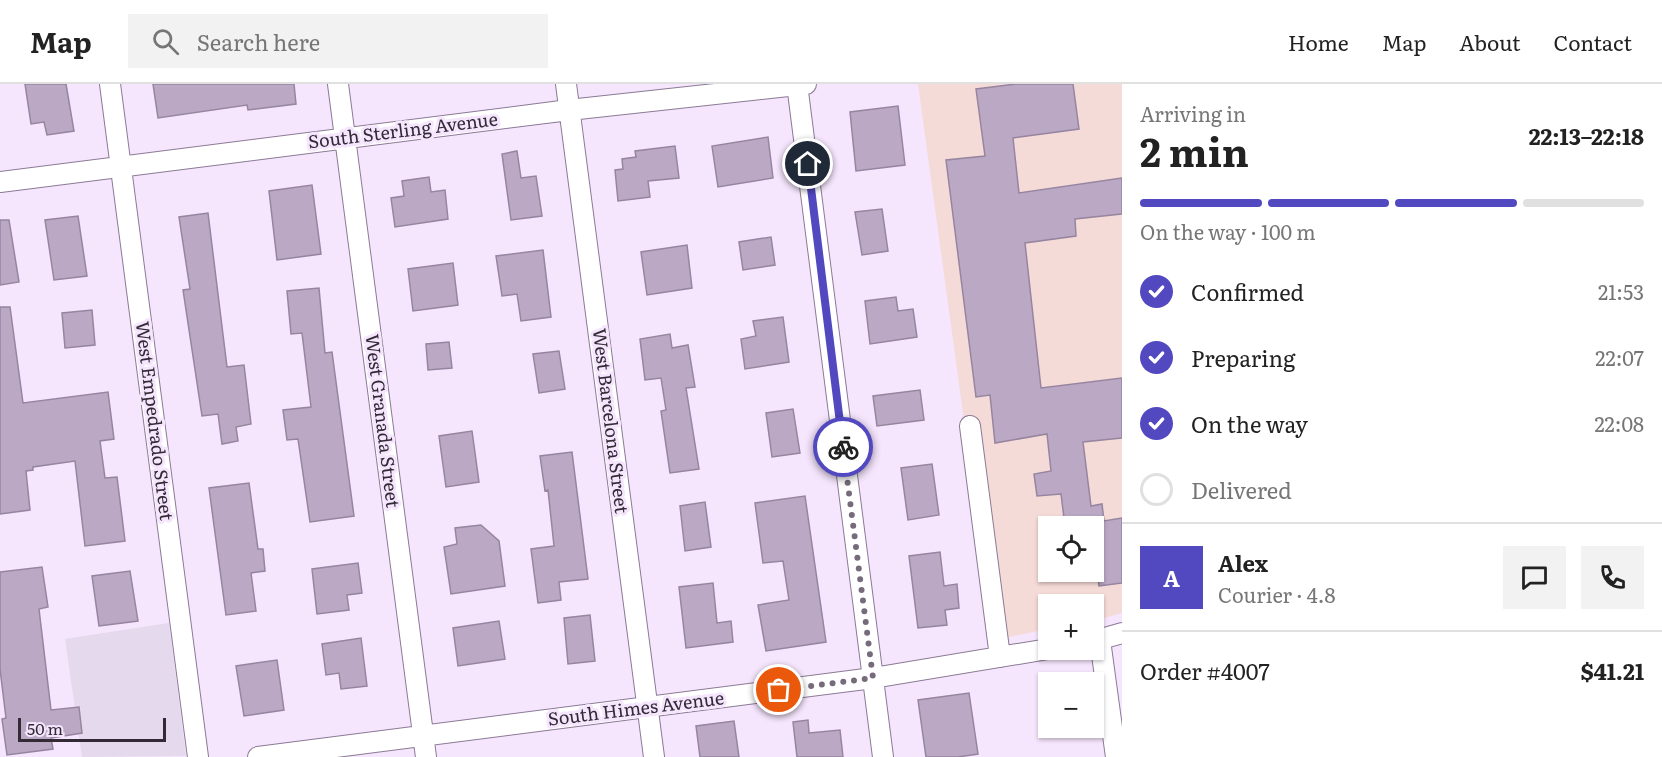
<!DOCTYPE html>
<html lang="en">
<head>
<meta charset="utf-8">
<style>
	:root { --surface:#fff; --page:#f2f2f2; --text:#222; --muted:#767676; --line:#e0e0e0; --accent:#5248c0 }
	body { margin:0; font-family:Literata,serif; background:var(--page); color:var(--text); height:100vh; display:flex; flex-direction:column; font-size:22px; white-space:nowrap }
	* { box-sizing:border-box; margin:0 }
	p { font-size:20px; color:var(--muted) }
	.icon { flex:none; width:33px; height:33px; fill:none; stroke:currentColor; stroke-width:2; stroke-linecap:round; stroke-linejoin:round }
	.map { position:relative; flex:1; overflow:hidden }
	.sheet { display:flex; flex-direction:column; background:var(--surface); width:540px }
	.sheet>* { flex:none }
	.tools { position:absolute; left:1038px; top:432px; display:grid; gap:12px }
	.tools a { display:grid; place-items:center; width:66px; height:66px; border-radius:0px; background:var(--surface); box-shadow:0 2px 4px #0004; font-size:30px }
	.scale { position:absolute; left:18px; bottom:15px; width:148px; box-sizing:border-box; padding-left:6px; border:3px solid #322a35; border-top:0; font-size:16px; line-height:21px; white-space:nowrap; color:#322a35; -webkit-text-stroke:4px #f5e5fd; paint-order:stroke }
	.pin { position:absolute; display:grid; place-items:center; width:51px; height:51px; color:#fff; margin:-26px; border:3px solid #fff; border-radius:50%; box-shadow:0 2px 6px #0007 }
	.courier { position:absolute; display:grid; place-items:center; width:60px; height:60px; margin:-30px; border:4px solid #5248c0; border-radius:50%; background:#fff; color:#222; box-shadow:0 2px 8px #0007 }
	.head em { font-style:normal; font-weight:700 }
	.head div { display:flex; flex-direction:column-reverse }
	.head { display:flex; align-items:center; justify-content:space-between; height:102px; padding:0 18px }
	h1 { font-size:39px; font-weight:700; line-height:45px }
	.bar { display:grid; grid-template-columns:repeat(4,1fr); gap:9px 6px; align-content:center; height:72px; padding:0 18px }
	.bar i { height:8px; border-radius:4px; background:var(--line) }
	.bar .on { background:var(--accent) }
	.bar p { grid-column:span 4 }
	.line { display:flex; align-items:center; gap:15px; padding:0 18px; border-top:2px solid var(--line) }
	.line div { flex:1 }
	.round { display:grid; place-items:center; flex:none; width:63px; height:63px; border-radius:0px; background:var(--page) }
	ol { padding:0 18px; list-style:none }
	li { display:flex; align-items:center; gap:18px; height:66px }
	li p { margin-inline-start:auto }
	li .icon { padding:6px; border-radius:50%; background:var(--accent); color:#fff; stroke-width:4 }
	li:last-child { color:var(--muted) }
	li i { width:33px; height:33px; border:3px solid var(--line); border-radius:50% }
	header { display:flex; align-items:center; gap:36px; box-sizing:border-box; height:84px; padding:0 30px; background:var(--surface); border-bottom:2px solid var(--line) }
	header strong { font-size:28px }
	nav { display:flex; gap:33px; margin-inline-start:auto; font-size:21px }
	.search { width:420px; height:54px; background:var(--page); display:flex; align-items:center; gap:15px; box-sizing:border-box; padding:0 21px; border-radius:0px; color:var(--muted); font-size:22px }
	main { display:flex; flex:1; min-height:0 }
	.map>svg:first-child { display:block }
	.commercial { fill:#e4d9ed }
	.education { fill:#f5dbd7; fill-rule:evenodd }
	.building { fill:#baa8c4; stroke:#9785a0; stroke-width:1.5 }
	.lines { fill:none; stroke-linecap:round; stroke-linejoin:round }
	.minor-casing { stroke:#8c7a95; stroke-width:22 }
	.minor { stroke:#fff; stroke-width:20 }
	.done { stroke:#766b7b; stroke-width:6; stroke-dasharray:0 10.8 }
	.route { stroke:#5248c0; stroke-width:8 }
	.labels { text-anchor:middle; stroke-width:6; stroke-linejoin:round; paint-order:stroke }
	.street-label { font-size:18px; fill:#322a35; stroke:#f5e5fd }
</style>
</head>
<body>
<header>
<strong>Map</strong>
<div class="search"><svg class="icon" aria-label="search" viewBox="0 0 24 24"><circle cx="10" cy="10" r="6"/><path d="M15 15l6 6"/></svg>Search here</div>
<nav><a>Home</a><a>Map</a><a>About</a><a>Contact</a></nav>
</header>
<main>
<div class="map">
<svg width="1122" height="673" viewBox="0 0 1122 673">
	<rect width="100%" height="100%" fill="#f5e5fd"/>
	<path class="commercial" d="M169,539l17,133 -104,1 -17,-118z"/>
	<path class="education" d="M918,0h204v529l-28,8v-17h-46v25l-54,11zM1048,442h46v46h-46z"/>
	<path class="building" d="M25,0h41l8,47 -27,4 -3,-13 -13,2z
		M153,0h141l2,20 -48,6 -1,-5 -89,13z
		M1016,0h57l6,45 -66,9 6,55 103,-15v36l-47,5 1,17 -51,7 16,145 81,-10v60l-39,4 8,64 11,-2 2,17 18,-3v65l-23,3 -2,-16h-3v-44h-29l-4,-32 -24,2 -3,-22 17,-3 -4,-37 -52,9 -5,-48 -14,2 -30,-237 39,-4 -9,-67z
		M898,22l7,59 -49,6 -6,-59z
		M768,53l5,41 -55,9 -6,-41z
		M675,62l4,32 -31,3 2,16 -32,4 -3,-31 8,-1 -1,-10 14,-2 -1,-6z
		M517,67l4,27 15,-2 6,40 -31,4 -9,-66z
		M429,93l2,15 14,-2 3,29 -53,8 -4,-29 13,-2 -2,-15z
		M312,101l9,69 -44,6 -8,-69z
		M882,125l6,42 -26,4 -7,-43z
		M208,129l19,154 17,-2 7,59 -15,3 2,14 -16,3 -4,-30 -16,2 -19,-126 7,-1 -11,-72z
		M78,132l9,60 -33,4 -9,-60z
		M0,136h9l10,62 -19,3z
		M771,153l4,28 -32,5 -4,-28z
		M687,161l5,43 -45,7 -6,-43z
		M543,166l8,67 -30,4 -4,-27 -15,2 -6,-40z
		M453,179l5,42 -45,6 -5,-42z
		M319,204l6,65 7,-1 22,164 -44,6 -12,-83 -11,1 -4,-30 28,-3 -9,-74 -11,1 -4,-43z
		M896,213l2,14 15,-2 4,28 -47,7 -5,-43z
		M0,223h10l13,96 85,-11 6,47 -14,2 5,37 12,-1 8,64 -40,5 -10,-85 -42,6v3l-7,1 4,39 -30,4z
		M92,226l3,35 -30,3 -3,-35z
		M783,233l6,45 -44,7 -4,-30 15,-3 -3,-15z
		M670,250l2,14 16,-3 7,42 -9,1 13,81 -29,4 -9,-62 5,-1 -5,-32 -16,2 -5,-41z
		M449,258l3,26 -24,2 -2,-26z
		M559,267l6,38 -26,4 -6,-39z
		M920,306l4,30 -47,6 -4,-30z
		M793,325l7,44 -28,4 -6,-44z
		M472,347l7,51 -33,5 -7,-51z
		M572,368l16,127 -29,3 2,18 -23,3 -7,-54 23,-3 -6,-56 -3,1 -5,-35z
		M932,380l7,51 -31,5 -7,-52z
		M249,399l9,66h5l2,22 -14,2 5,38 -30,4 -17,-127z
		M805,412l21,146 -60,9 -8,-46 31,-5 -6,-39 -20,2 -8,-60z
		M705,418l6,45 -26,4 -5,-45z
		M481,441l18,16 6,45 -54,8 -7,-47 13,-3 -2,-16z
		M940,468l4,34 13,-2 2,24 -14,2 2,15 -29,3 -9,-72z
		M358,479l4,30 -15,2 2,15 -32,4 -5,-45z
		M42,483l6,40 -9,2 12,101 28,-3 3,26 -31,5 2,11 -46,6 -5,-36 4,-1 -6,-49v-97z
		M130,487l8,50 -39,5 -7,-50z
		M713,499l4,40 14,-2 2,21 -47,6 -7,-61z
		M590,531l5,46 -27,3 -4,-46z
		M499,537l6,38 -47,7 -5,-38z
		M361,554l6,48 -26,3 -2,-16 -13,2 -4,-31z
		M277,576l7,50 -40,6 -8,-50z
		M969,609l9,61 -20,3h-32l-8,-57z
		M808,636l1,13 31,-3 3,27h-46l-4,-35z
		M734,637l5,36h-39l-4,-31z"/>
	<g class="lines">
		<g class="minor-casing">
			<path id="minor" d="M110,0l88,673
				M338,0l88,673
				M566,0l88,673
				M797,0l86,673
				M0,98l569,-72 237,-26
				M970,342l30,231
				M1100,556l16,117
				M1094,557l28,-8
				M258,673l615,-79 175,-29"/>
		</g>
		<use href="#minor" class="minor"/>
	</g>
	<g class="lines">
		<path class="done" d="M779,606l94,-12 -30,-231"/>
		<path class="route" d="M808,80l35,283"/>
	</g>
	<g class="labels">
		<g class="street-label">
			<text transform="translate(403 47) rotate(-7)" y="6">South Sterling Avenue</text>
			<text transform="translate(154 337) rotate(83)" y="6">West Empedrado Street</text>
			<text transform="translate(382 337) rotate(83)" y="6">West Granada Street</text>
			<text transform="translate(610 337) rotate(83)" y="6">West Barcelona Street</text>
			<text transform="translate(636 625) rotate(-7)" y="6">South Himes Avenue</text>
		</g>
	</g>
</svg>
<div class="tools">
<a><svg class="icon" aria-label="locate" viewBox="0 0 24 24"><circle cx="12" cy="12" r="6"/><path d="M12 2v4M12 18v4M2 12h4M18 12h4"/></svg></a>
<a>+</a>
<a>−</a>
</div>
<div class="scale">50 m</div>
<div class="pin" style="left:779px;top:606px;background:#ea580c"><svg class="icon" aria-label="bag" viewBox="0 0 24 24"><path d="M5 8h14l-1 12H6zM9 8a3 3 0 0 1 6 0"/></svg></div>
<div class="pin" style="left:808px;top:80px;background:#1f2937"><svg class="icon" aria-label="home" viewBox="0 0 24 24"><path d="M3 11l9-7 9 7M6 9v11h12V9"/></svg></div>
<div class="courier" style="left:843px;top:363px"><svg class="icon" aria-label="bike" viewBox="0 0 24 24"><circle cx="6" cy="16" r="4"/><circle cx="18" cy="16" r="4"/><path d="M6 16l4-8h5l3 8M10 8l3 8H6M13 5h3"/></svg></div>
</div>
<section class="sheet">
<div class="head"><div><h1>2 min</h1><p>Arriving in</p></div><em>22:13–22:18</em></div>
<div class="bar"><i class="on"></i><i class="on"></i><i class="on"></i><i></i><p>On the way · 100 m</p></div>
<ol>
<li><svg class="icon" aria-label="check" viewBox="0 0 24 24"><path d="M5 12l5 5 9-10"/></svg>Confirmed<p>21:53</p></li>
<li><svg class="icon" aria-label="check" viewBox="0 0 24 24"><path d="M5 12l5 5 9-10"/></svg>Preparing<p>22:07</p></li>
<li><svg class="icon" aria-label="check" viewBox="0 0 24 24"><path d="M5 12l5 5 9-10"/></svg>On the way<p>22:08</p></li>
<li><i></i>Delivered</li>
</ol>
<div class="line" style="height:108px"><b class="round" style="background:var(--accent);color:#fff">A</b><div><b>Alex</b><p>Courier · 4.8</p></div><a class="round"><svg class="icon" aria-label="chat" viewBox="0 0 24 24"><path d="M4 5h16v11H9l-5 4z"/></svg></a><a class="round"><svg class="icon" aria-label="phone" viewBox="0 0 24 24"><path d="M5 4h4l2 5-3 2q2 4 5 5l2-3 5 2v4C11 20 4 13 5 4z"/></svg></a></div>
<div class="line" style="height:78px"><div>Order #4007</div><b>$41.21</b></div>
</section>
</main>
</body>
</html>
